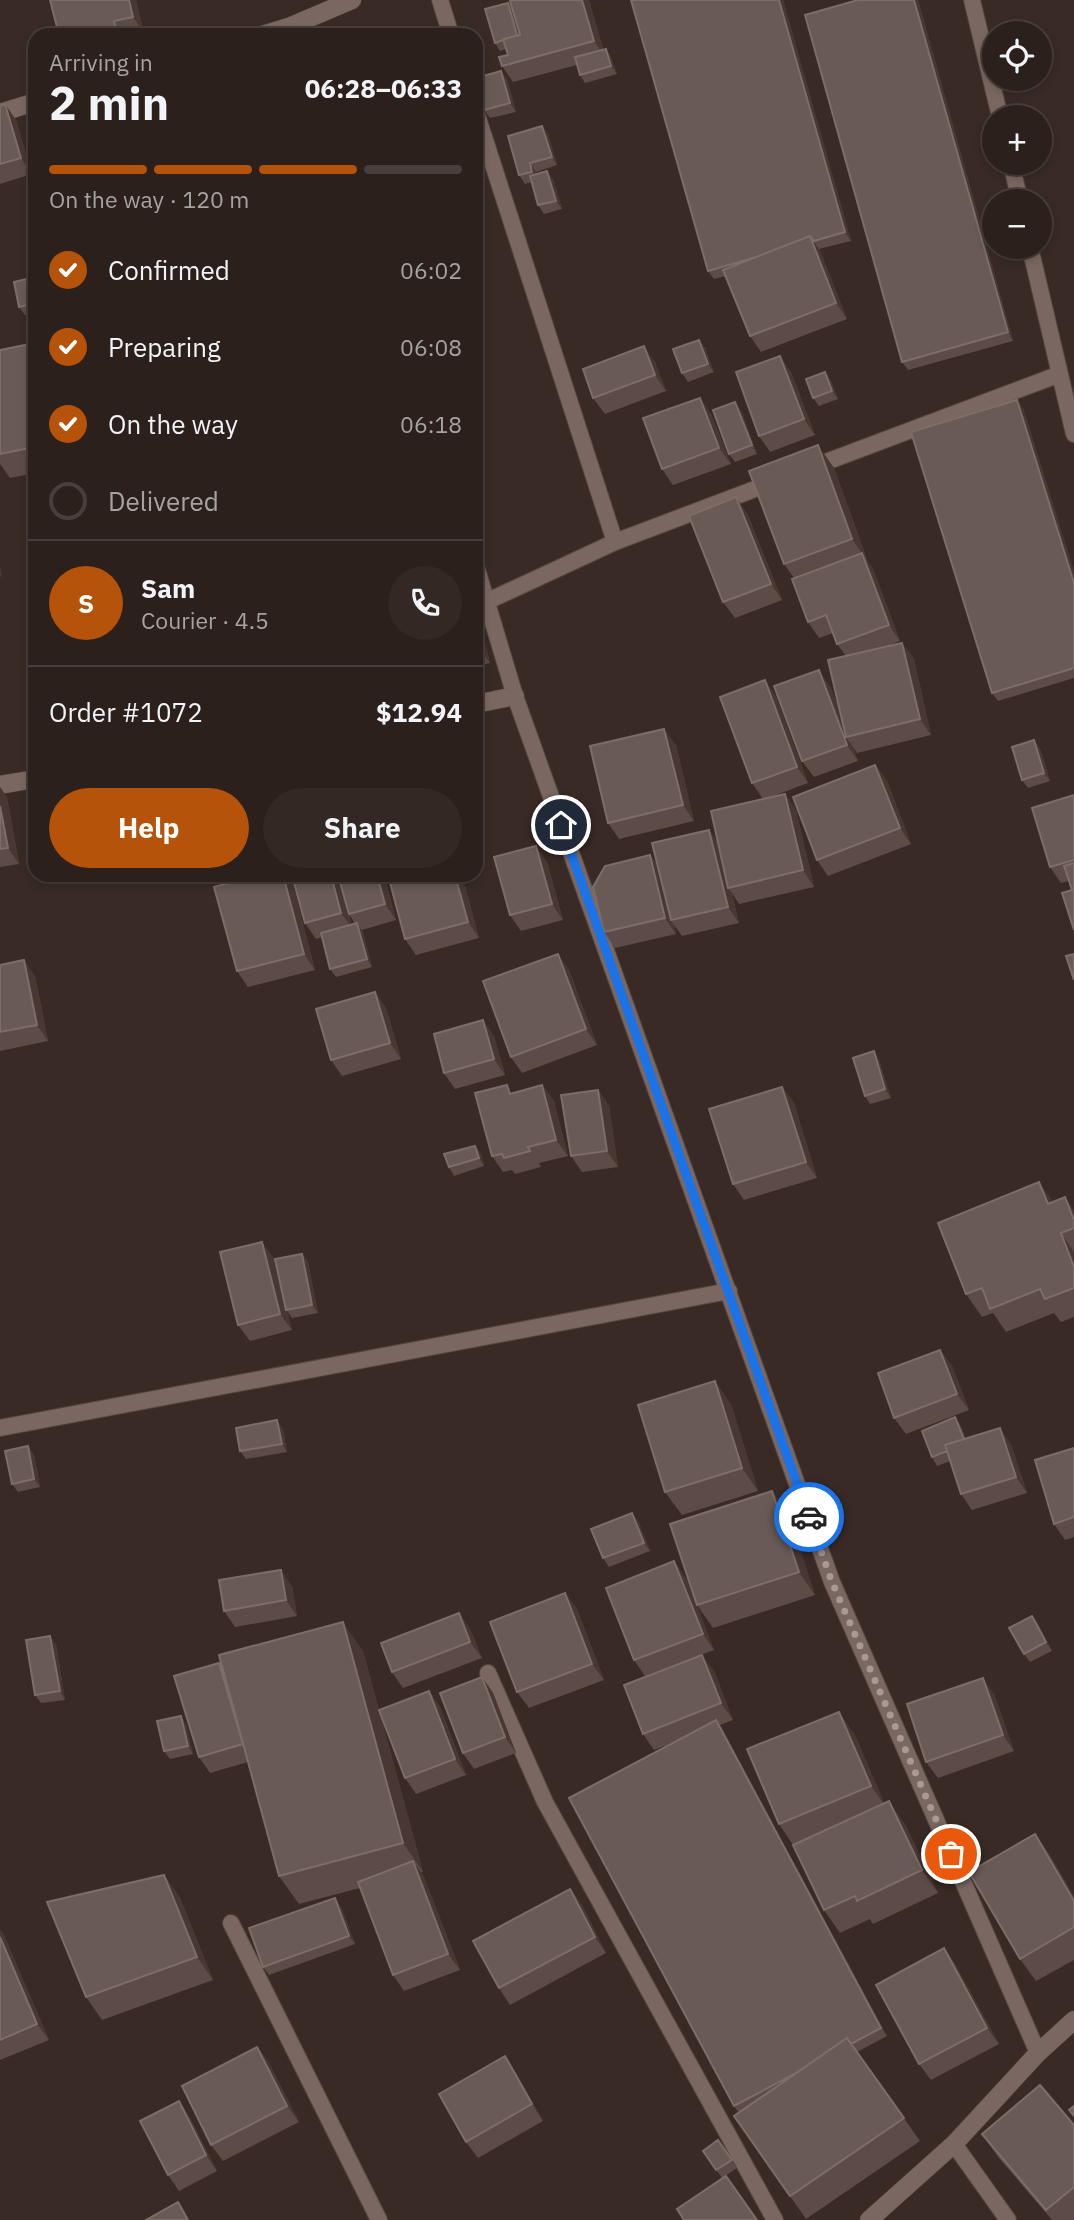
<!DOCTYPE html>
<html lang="en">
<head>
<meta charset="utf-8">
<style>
	:root { --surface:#2c201c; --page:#342825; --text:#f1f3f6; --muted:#a6a3a3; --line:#483e3b; --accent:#b45309 }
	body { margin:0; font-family:"IBM Plex Sans",sans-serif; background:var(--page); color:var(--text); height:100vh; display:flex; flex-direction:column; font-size:26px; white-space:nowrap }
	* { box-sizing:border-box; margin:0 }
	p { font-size:23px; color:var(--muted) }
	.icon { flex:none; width:38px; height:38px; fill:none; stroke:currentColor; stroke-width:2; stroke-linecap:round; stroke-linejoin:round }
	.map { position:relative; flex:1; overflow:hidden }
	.drawer { position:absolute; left:28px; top:28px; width:455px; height:854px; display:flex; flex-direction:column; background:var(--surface); border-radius:21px; box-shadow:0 4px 10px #0003,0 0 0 2px var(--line) }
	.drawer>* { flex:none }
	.fabs { position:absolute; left:982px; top:21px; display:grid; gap:14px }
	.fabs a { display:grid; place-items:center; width:70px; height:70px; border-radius:50%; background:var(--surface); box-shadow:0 4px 10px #0003,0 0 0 2px var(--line); font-size:35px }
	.pin { position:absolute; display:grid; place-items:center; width:60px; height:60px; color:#fff; margin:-30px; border:4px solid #fff; border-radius:50%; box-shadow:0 2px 7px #0007 }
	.courier { position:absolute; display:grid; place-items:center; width:70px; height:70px; margin:-35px; border:5px solid #1a73e8; border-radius:50%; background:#fff; color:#222; box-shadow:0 2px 9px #0007 }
	.overview em { font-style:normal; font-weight:700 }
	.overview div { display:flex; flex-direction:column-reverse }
	.overview { display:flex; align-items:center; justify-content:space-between; height:119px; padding:0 21px }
	h1 { font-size:46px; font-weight:700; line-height:52px }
	.bar { display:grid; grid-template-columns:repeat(4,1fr); gap:10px 7px; align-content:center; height:84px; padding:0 21px }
	.bar i { height:9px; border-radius:5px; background:var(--line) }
	.bar .active { background:var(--accent) }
	.bar p { grid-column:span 4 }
	.line { display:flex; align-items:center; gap:18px; padding:0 21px; border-top:2px solid var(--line) }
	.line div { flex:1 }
	.round { display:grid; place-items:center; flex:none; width:74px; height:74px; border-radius:37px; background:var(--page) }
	ol { padding:0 21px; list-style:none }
	li { display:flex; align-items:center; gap:21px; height:77px }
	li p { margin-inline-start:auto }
	li .icon { padding:7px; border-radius:50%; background:var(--accent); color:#fff; stroke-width:4 }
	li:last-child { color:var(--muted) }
	li i { width:38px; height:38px; border:4px solid var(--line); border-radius:50% }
	.cta { display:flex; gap:14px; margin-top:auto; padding:14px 21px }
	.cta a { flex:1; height:80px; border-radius:42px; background:var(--accent); color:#fff; font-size:28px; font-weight:700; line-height:80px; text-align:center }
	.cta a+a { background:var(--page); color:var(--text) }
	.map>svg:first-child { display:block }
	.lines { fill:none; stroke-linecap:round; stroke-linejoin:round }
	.service-casing { stroke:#534641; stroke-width:18 }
	.minor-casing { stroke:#534641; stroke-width:19 }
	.service { stroke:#7a6761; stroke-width:16 }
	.minor { stroke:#7a6761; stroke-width:18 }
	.wall { fill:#5c4b46; fill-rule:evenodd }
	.shaded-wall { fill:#483732 }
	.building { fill:#6a5a55; stroke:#7d6d69; stroke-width:2 }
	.done { stroke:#a79a96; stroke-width:7; stroke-dasharray:0 12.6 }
	.route { stroke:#1a73e8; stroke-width:9 }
</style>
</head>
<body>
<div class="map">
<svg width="1074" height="2220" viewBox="0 0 1074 2220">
	<rect width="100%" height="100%" fill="#3a2a25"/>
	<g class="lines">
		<g class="service-casing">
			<path id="service" d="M440,0l11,35
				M972,0l28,117
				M476,112l139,430
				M1011,163l9,38
				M1030,247l44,187
				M810,468l250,-94
				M476,566l39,130 317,886 206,471
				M488,601l127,-59 161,-61
				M0,1428l729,-137
				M488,1673l57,129 230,418
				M231,1923l148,297
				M954,2144l54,76"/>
		</g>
		<g class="minor-casing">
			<path id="minor" d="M262,35l29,-9 61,-26
				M0,113l35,-11
				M476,704l39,-8
				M0,785l35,-6
				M869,2220l85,-76 84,-91 36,-33"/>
		</g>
		<use href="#service" class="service"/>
		<use href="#minor" class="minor"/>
	</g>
	<path class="wall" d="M50,0h86l8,33 -8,2h-77z
		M589,0l14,49h3l5,8 6,17 -32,9 -5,-8 -3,-10 -64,17 -11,-16 6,-11 -2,-6 -6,2 -5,-8 17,-34z
		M783,0l68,241 -32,8 28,70 -86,33 -11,-16 -24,-60 -12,3 -6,-8z
		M858,0h60l95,341 -105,29 -6,-8z
		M501,71l6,8 9,33 -26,6 -6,-8z
		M0,106l16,14 16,54 -32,10z
		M542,126l6,8 9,31 -21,7v2l17,5 9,30 -18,5 -6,-9 -6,-23 -7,2 -6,-9z
		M35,277v36l-10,2 -6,-8z
		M699,340l6,8 9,24 -26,10 -6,-9z
		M35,343v130l-25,5 -10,-14v-114z
		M655,362l11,29 -61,23 -12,-16z
		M791,372l24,63 -45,17 -11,-16z
		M825,372l6,9 7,18 -19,7 -6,-8z
		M1023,408l51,164v106l-76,23 -6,-8z
		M741,410l16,44 -22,8 -6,-8z
		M711,414l20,50 -58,21 -11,-16z
		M834,468l34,94 5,7 27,72 -18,7 20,-5 12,16 17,76 -74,18 -4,-6 5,14 -44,16 -12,-16 28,-75 10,25 6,-55 -9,-12 -4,-11 -14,5 -11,-16 -14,-44 -10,-14z
		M747,513l35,87 -47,18 -12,-16z
		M476,611l14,52 -14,3z
		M765,680l11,17 32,86 -40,15 17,-4 11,16 18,77 -75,17 -7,-11 7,30 -57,13 -8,-11 2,9 -61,14 -11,-16 46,-77 8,11 60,-24 45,-43 -11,-16z
		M1034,740l6,9 10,32 -22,7 -6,-8z
		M676,745l18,76 -75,18 -11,-16z
		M875,765l12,16 24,63 -83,32 -11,-16z
		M0,787l7,10 12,67 -19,3z
		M1074,795v135l-2,-40 -3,-9 -8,2 -11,-16z
		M547,862l16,58 -42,11 -11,-16z
		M259,875h27l7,10 22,85 -67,17 -11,-16z
		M384,875l12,45 -34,10 10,37 -36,10 -6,-8 -8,-32 -6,2 -11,-16zM349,914l6,10 -4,1z
		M388,875h74l17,63 -63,17 -11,-16z
		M0,965l35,11 13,65 -48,10z
		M569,970l28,75 -75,28 -11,-16z
		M375,992l11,16 15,51 -59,17 -11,-16z
		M494,1036l11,39 -50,14 -11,-16z
		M879,1060l12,38 -21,6 -5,-8z
		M542,1085l12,16 14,55 -29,7 2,4 -26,7 -3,-4 -9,2 -11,-16 21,-63z
		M782,1087l12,16 23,75 -73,22 -11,-16z
		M598,1090l11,16 9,61 -36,5 -11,-16z
		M475,1146l6,8 3,12 -30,10 -5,-9z
		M1053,1202l21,8v107l-13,5 -7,-9 -48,19 -13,-19 -11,4 -16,-23z
		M302,1254l6,8 10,51 -26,5 -5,-7 5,19 -42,11 -12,-16 36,-67 10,41z
		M940,1350l12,16 17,44 -63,24 -12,-16z
		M731,1404l27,87 -76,24 -17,-23z
		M961,1426l5,13 45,5 16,49 -55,17 -11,-16 -11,-33 -13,5 -5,-9z
		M283,1429l4,23 -41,7 -6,-8z
		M28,1446l6,9 6,32 -22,5 -6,-8z
		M1074,1448v89l-9,3 -11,-16z
		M788,1513l27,82 -102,33 -16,-23z
		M638,1521l12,30 -41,16 -6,-9z
		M686,1578l28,72 -69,26 -11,-16z
		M292,1586l5,30 -62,11 -11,-16z
		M565,1593l12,16 27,71 -75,28 -12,-16z
		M1032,1616l6,8 14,27 -22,11 -6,-8z
		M470,1629l12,29 -79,30 -11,-16z
		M56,1644l9,56 -24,3 -6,-8z
		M363,1651l16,59 50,-19 11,16 26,68 -50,19 -11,-16 -24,-61 42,155h-2l3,5 36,93 -56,21 -11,-16 -33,-87 -61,16 -20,-28 -31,-114 -38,11 -11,-16 20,-94 4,6z
		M714,1671l19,49 -13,5 167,311 -30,16 63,89 -114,78 -72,-103 5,-3 -5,-7 -59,-364 -21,8 -11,-16z
		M482,1677l11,16 23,60 -42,16 -11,-16z
		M994,1694l20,57 -76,27 -12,-16z
		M186,1724l7,30 -23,5 -6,-8z
		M855,1735l29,68 21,21 33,69 -65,31 -3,-5 -30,14 -16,-23 -31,-65 -14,-21z
		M1035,1834l16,23 23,39v64l-38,21 -16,-22z
		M164,1875l16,23 33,82 -111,40 -16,-23z
		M570,1889l12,16 24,48 -96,52 -11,-17z
		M341,1907l14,37 -86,31 -6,-8z
		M0,1930l3,3 46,107 -49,20z
		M944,1948l11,16 44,80 -68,36 -12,-16z
		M257,2047l12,16 30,59 -76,39 -12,-16z
		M516,2073l27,48 -65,37 -12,-16z
		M179,2101l11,17 27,53 -38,20 -11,-16z
		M1074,2125v95h-22l-54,-63 -16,-23z
		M718,2140l19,28 -15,10 -19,-27z"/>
	<path class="shaded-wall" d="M129,0h7l8,33 -11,-16z
		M582,0h7l16,57 -11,-16z
		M779,0h4l68,241 -6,-9z
		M914,0h4l95,341 -5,-9z
		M508,3l6,8 9,33 -6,-8z
		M114,21l10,14h-3l-5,-8z
		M606,49l5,8 6,17 -6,-8z
		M501,71l6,8 9,33 -6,-9z
		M5,104l11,16 16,54 -11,-16z
		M542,126l6,8 9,31 -5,-8z
		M530,163l6,9 2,8 -6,-8z
		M547,171l6,8 9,30 -6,-8z
		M810,236l11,16 26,67 -11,-16z
		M699,340l6,8 9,24 -6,-8z
		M644,346l11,16 11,29 -11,-16z
		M780,356l11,16 24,63 -11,-16z
		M825,372l6,9 7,18 -6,-8z
		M700,398l11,16 20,50 -12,-16z
		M1017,400l6,8 51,164v11z
		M735,402l6,8 16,44 -5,-9z
		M818,445l16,23 34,94 -16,-23z
		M736,497l11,16 35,87 -11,-16z
		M862,553l11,16 27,72 -11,-16z
		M0,566l3,14 -3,-5z
		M476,611l14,52 -12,-16 -2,-9z
		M902,643l12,16 17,76 -11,-16z
		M819,670l11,16 19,50 -3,1 7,10 5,14 -11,-16z
		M765,680l11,17 32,86 -11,-16z
		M664,729l12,16 18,76 -11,-16z
		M1034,740l6,9 10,32 -6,-8z
		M875,765l12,16 24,63 -11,-16z
		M0,787l7,10 12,67 -11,-16 -8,-42z
		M785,794l11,16 18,77 -11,-17z
		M709,830l12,16 7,42 4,5 7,30 -11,-16z
		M536,846l11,16 16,58 -11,-16z
		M650,855l11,16 10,49 3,5 2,9 -11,-16z
		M283,875h3l7,10 22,85 -11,-16z
		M331,875h7l15,54 -12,-16z
		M377,875h7l12,45 -11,-16z
		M455,875h7l17,63 -11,-16z
		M357,923l6,9 9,35 -5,-8z
		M558,954l11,16 28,75 -11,-16z
		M24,960l11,16 13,65 -11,-16z
		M375,992l11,16 15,51 -11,-16z
		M483,1020l11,16 11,39 -11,-16z
		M874,1051l5,9 12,38 -6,-9z
		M542,1085l12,16 14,55 -12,-16z
		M782,1087l12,16 23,75 -11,-16z
		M598,1090l11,16 9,61 -11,-16z
		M475,1146l6,8 3,12 -5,-8z
		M1039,1182l16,23 -7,-1z
		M1065,1197l9,13v10z
		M1061,1233l13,19v15z
		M262,1242l12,16 18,72 -12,-16z
		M302,1254l6,8 10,51 -6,-8z
		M940,1350l12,16 17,44 -12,-16z
		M715,1381l16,23 27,87 -16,-23z
		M955,1417l6,9 10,26 -6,-8z
		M277,1420l6,9 4,23 -5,-8z
		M1000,1428l11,16 16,49 -11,-16z
		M28,1446l6,9 6,32 -6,-8z
		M772,1491l16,22 27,82 -16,-23z
		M632,1513l6,8 12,30 -6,-8z
		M674,1561l12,17 28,72 -11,-16z
		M281,1570l11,16 5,30 -11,-16z
		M565,1593l12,16 27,71 -12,-16z
		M459,1613l11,16 12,29 -12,-16z
		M1032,1616l6,8 14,27 -6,-9z
		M343,1622l20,29 60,221 -20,-29z
		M50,1636l6,8 9,56 -5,-9z
		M702,1655l12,16 19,49 -12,-17z
		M219,1663l11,16 13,65z
		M482,1677l11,16 23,60 -11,-16z
		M983,1678l11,16 20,57 -11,-16z
		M429,1691l11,16 26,68 -11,-16z
		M839,1712l16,23 32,74 -16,-23z
		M181,1716l5,8 7,30 -5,-8z
		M716,1720l6,8 165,308 -6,-8z
		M889,1801l16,23 33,69 -16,-23z
		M1035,1834l16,23 23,39v5z
		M413,1861l11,16 36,93 -12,-16z
		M164,1875l16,23 33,82 -16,-23z
		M570,1889l12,16 24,48 -11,-16z
		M335,1898l6,9 14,37 -6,-8z
		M0,1930l3,3 46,107 -12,-16 -37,-87z
		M944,1948l11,16 44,80 -12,-16z
		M257,2047l12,16 30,59 -12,-16z
		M505,2056l11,17 27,48 -11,-17z
		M179,2101l11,17 27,53 -11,-16z"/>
	<path class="building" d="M50,0h79l4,17 -19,4 2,6 -35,8h-22z
		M512,0h70l12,41 -92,25 -3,-9 9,-2 -5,-16 17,-4 -10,-34z
		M631,0h148l66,232 -31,9 -4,-5 -54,21 -48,14z
		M858,0h56l94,332 -106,30 -97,-347z
		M508,3l9,32 -22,8 -10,-34z
		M606,49l5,17 -31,9 -5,-18z
		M501,71l9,32 -26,7 -8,-32z
		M5,104l16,54 -21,6v-58z
		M542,126l10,31 -22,6 2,9 -13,3 -11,-39z
		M547,171l9,30 -18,4 -8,-29z
		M810,236l26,67 -86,33 -27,-66z
		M35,277v26l-16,4 -5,-25z
		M699,340l9,24 -26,9 -9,-24z
		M35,343v104l-35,7v-104z
		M644,346l11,29 -62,23 -10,-29z
		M780,356l24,63 -45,17 -23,-64z
		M825,372l7,19 -19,7 -7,-19z
		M700,398l19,50 -57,21 -19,-51z
		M1017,400l57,183v85l-82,25 -81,-261z
		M735,402l17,43 -23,9 -16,-44z
		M818,445l34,94 -68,25 -35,-93z
		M736,497l35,87 -48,18 -34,-86z
		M862,553l27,72 -52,19 -11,-29 -18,7 -16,-43z
		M902,643l18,76 -74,18 -18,-77z
		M819,670l28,75 -45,16 -28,-75z
		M765,680l32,87 -45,16 -32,-86z
		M664,729l19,76 -75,18 -18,-77z
		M1034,740l10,33 -22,7 -10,-33z
		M875,765l25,63 -83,32 -24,-63z
		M785,794l18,76 -75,18 -17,-77z
		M1074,795v65l-24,7 -18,-59z
		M0,806l8,42 -8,1z
		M709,830l19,77 -57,13 -19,-77z
		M536,846l16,58 -42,11 -16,-58z
		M650,855l15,63 -61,14 -11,-45 12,-21z
		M1074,863v67l-12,-37 10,-3 -8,-24z
		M259,875h24l21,79 -67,17 -23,-84z
		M292,875h39l10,38 -36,10z
		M338,875h39l8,29 -36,10z
		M388,875h67l13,47 -63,17z
		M357,923l10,36 -37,10 -9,-36z
		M558,954l28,75 -75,28 -28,-76z
		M1074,954v26l-8,-24z
		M24,960l13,65 -37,7v-67z
		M375,992l15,51 -59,17 -15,-51z
		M483,1020l11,39 -50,14 -10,-39z
		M874,1051l11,38 -20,7 -12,-38z
		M507,1085l3,9 32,-9 14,55 -28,7 2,4 -26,7 -2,-4 -10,2 -17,-63z
		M782,1087l24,75 -73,22 -24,-75z
		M598,1090l9,61 -36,5 -10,-61z
		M475,1146l4,12 -30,9 -5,-13z
		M1039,1182l9,22 17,-7 9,23v8l-13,5 13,34v21l-29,11 -5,-10 -50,20 -8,-21 -16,6 -28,-71z
		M262,1242l18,72 -42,11 -18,-73z
		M302,1254l10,51 -26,5 -11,-51z
		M940,1350l17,44 -63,24 -16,-45z
		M715,1381l27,87 -77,24 -27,-87z
		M955,1417l9,22 -19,6 2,6 -15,6 -10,-26z
		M277,1420l5,24 -42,7 -4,-23z
		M1000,1428l16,49 -55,17 -16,-49z
		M28,1446l6,33 -22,5 -7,-33z
		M1074,1448v69l-20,7 -19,-64z
		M772,1491l27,81 -102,33 -27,-81z
		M632,1513l12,30 -41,15 -12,-29z
		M674,1561l29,73 -69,26 -28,-72z
		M281,1570l5,30 -62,11 -5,-31z
		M565,1593l27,71 -75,28 -27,-70z
		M459,1613l11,29 -78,30 -11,-29z
		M1032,1616l14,26 -22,12 -15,-26z
		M343,1622l60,221 -124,33 -60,-221z
		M50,1636l10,55 -25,4 -9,-55z
		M702,1655l19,48 -78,31 -19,-49z
		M219,1663l24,81 -44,13 -25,-81z
		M482,1677l23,60 -42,16 -23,-60z
		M983,1678l20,57 -77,27 -19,-58z
		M429,1691l26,68 -50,19 -26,-68z
		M839,1712l32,74 -92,38 -32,-75z
		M181,1716l7,30 -24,5 -7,-30z
		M716,1720l165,308 -30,16 -4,-6 -51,35 -62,33 -165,-308z
		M889,1801l33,69 -65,31 -2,-5 -31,14 -31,-65z
		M1035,1834l39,67v26l-54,32 -51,-87z
		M413,1861l35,93 -55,21 -35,-93z
		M164,1875l33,82 -111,40 -39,-95z
		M570,1889l25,48 -96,51 -26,-47z
		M335,1898l14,38 -86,31 -14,-39z
		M0,1937l37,87 -37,16z
		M944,1948l43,80 -68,36 -43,-79z
		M847,2038l57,80 -114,78 -56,-80z
		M257,2047l30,59 -76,39 -29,-59z
		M505,2056l27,48 -66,38 -27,-48z
		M1040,2085l34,40v62l-28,23 -64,-76z
		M179,2101l27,54 -38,20 -28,-54z
		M1074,2106v10l-5,-6z
		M718,2140l14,20 -16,10 -13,-19z
		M726,2176l31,44h-73l-7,-11z
		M178,2202l10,18h-42z"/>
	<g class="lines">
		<path class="done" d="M809,1517l23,65 119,272"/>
		<path class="route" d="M561,825l248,692"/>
	</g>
</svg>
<div class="fabs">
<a><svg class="icon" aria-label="locate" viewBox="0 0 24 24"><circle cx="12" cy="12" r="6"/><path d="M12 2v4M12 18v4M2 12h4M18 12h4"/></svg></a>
<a>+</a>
<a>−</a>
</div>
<div class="pin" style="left:951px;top:1854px;background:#ea580c"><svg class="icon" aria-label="bag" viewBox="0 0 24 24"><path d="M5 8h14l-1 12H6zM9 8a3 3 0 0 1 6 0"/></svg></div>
<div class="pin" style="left:561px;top:825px;background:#1f2937"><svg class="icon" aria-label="home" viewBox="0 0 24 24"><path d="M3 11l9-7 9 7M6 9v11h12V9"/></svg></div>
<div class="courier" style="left:809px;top:1517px"><svg class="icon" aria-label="car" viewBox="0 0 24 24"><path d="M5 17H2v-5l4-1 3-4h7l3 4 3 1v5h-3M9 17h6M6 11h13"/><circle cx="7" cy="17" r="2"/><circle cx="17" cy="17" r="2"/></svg></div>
<section class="drawer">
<div class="overview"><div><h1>2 min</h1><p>Arriving in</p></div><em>06:28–06:33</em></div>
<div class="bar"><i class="active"></i><i class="active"></i><i class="active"></i><i></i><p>On the way · 120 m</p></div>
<ol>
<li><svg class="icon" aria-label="check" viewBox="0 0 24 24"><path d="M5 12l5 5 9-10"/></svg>Confirmed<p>06:02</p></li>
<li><svg class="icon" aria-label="check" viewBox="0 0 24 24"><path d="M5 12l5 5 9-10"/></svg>Preparing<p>06:08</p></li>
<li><svg class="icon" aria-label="check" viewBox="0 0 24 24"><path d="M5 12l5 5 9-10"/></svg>On the way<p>06:18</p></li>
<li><i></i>Delivered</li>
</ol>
<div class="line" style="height:126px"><b class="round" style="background:var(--accent);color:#fff">S</b><div><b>Sam</b><p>Courier · 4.5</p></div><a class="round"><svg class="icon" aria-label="phone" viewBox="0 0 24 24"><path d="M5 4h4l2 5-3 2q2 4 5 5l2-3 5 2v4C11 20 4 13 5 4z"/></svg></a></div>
<div class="line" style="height:91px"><div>Order #1072</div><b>$12.94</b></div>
<div class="cta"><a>Help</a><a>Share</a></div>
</section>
</div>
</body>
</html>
